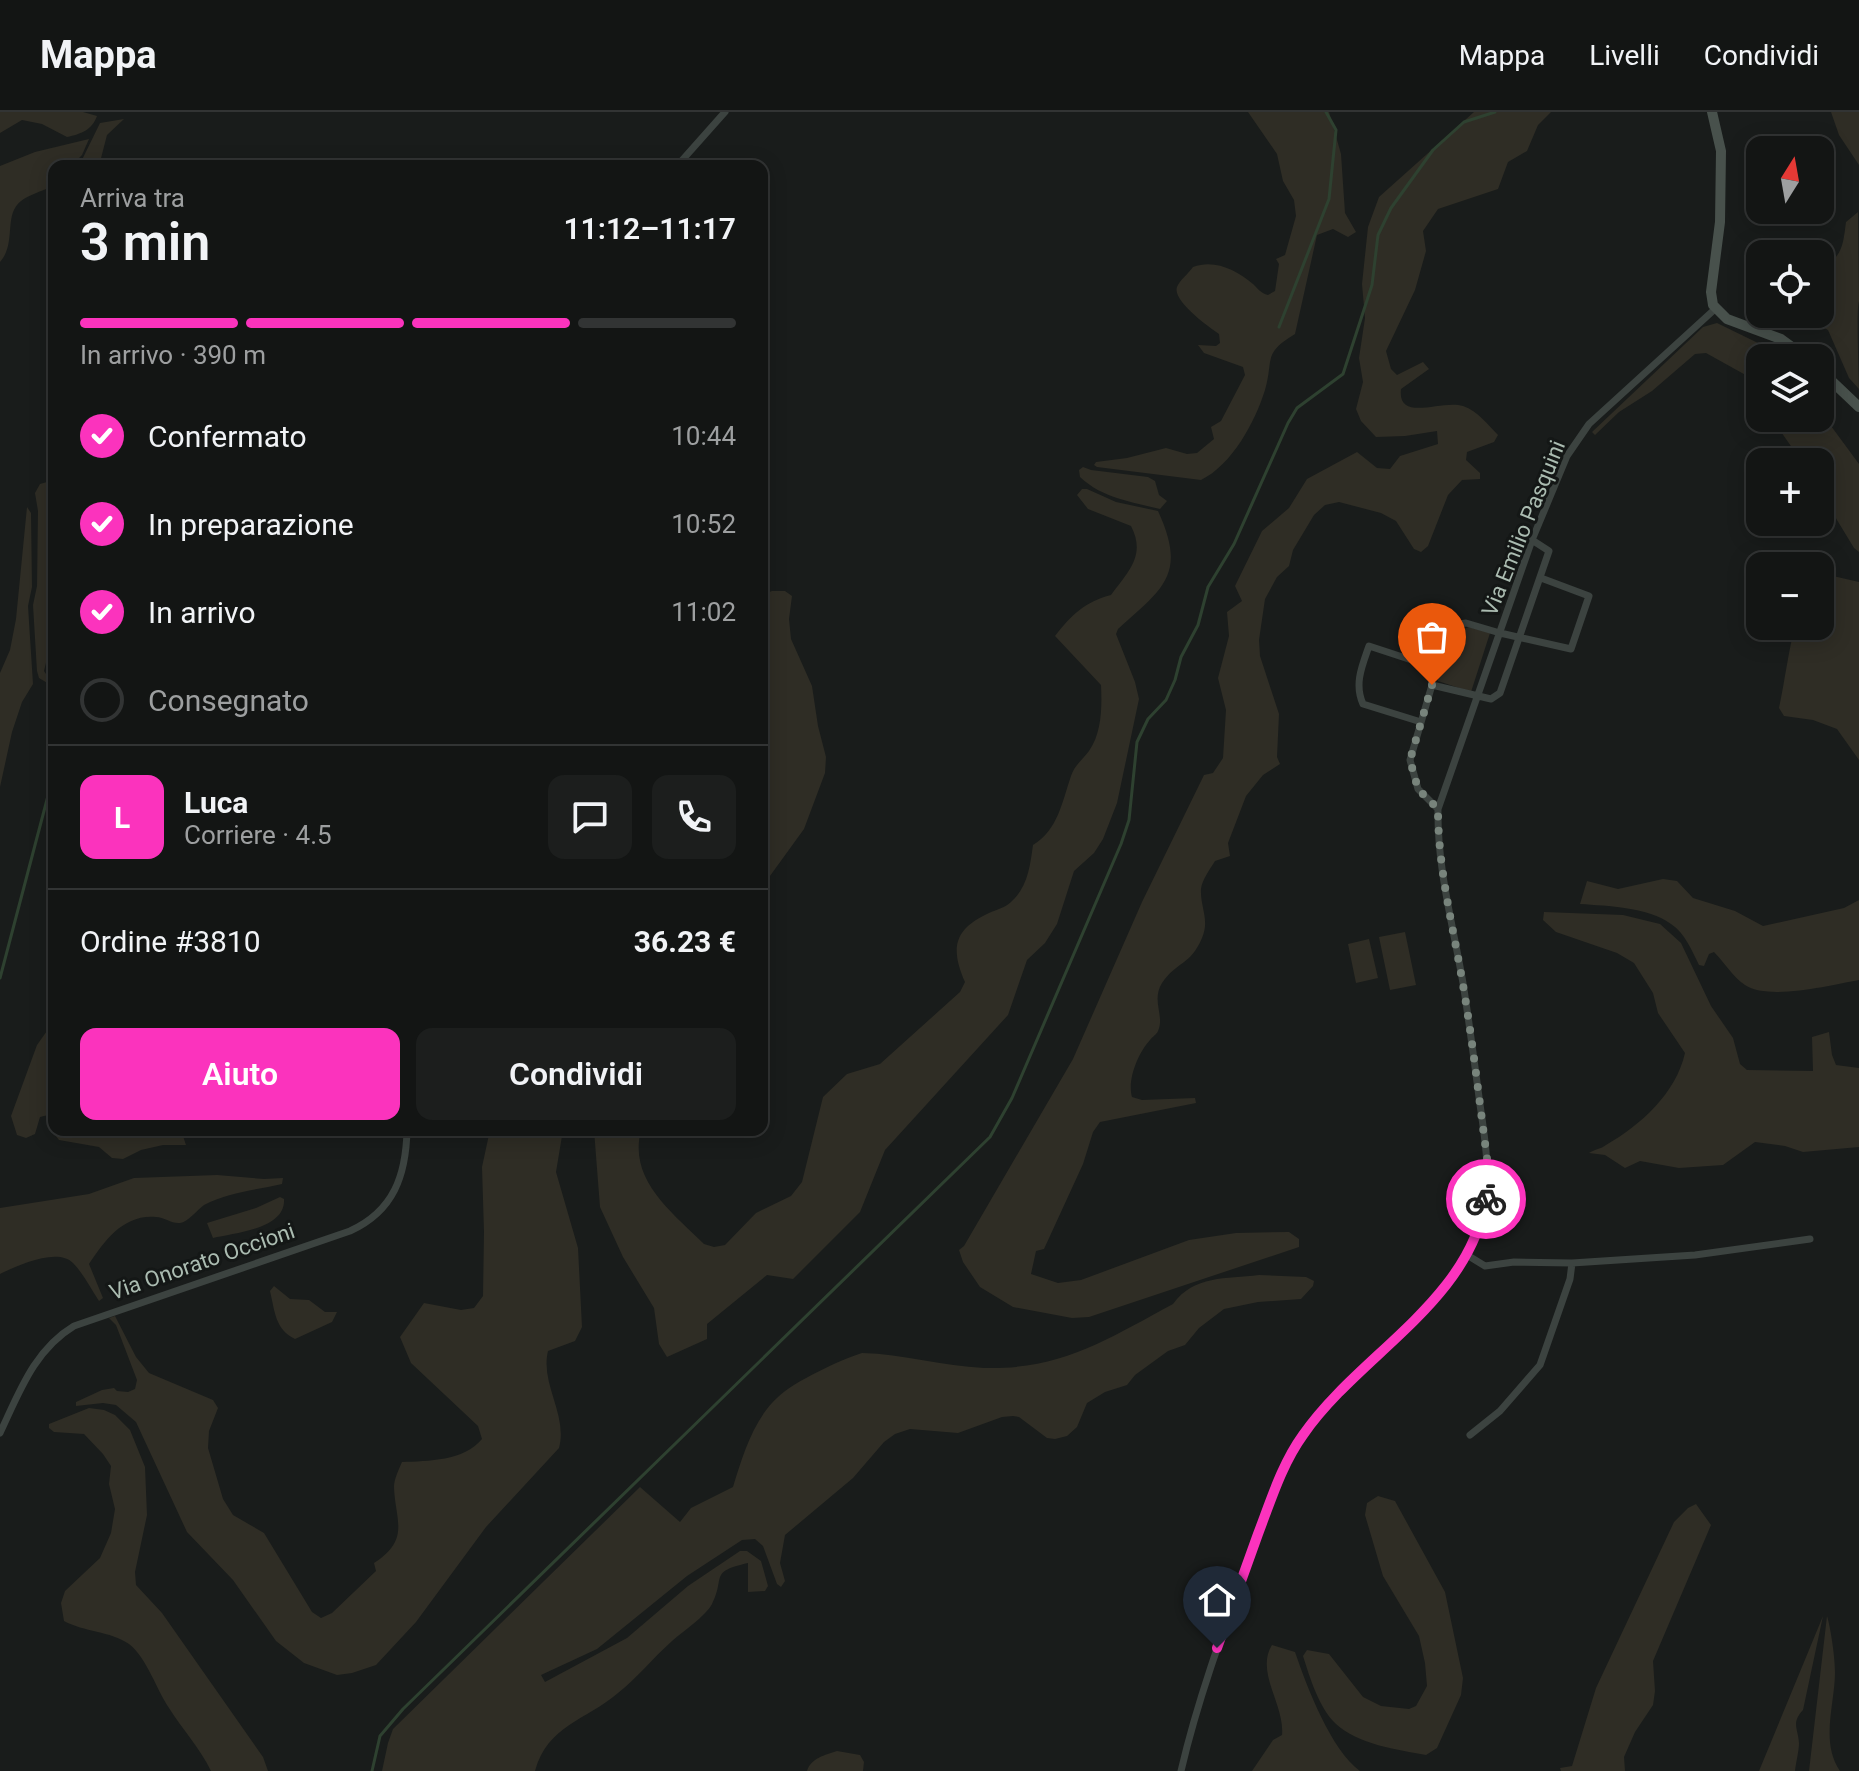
<!DOCTYPE html>
<html lang="it">
<head>
<meta charset="utf-8">
<style>
	:root { --surface:#131514; --page:#1c1e1d; --text:#f1f3f6; --muted:#9d9fa0; --line:#323434; --accent:#fb33bd }
	body { margin:0; font-family:Roboto,sans-serif; background:var(--page); color:var(--text); height:100vh; display:flex; flex-direction:column; font-size:30px; white-space:nowrap }
	* { box-sizing:border-box; margin:0 }
	p { font-size:26px; color:var(--muted) }
	.icon { flex:none; width:44px; height:44px; fill:none; stroke:currentColor; stroke-width:2; stroke-linecap:round; stroke-linejoin:round }
	.map { position:relative; flex:1; overflow:hidden }
	.drawer { position:absolute; left:48px; top:48px; width:720px; height:976px; display:flex; flex-direction:column; background:var(--surface); border-radius:16px; box-shadow:0 4px 20px #0003,0 0 0 2px var(--line) }
	.drawer>* { flex:none }
	.needle { width:52px; rotate:11deg }
	.tools { position:absolute; left:1746px; top:24px; display:grid; gap:16px }
	.tools a { display:grid; place-items:center; width:88px; height:88px; border-radius:16px; background:var(--surface); box-shadow:0 4px 20px #0003,0 0 0 2px var(--line); font-size:40px }
	.pin { position:absolute; display:grid; place-items:center; width:68px; height:68px; color:#fff; margin:-82px -34px; border-radius:50% 50% 50% 0; rotate:-45deg; box-shadow:0 0 8px #0007 }
	.pin .icon { rotate:45deg }
	.courier { position:absolute; display:grid; place-items:center; width:80px; height:80px; margin:-40px; border:6px solid #fb33bd; border-radius:50%; background:#fff; color:#222; box-shadow:0 2px 10px #0007 }
	.headline em { font-style:normal; font-weight:600 }
	.headline div { display:flex; flex-direction:column-reverse }
	.headline { display:flex; align-items:center; justify-content:space-between; height:136px; padding:0 32px }
	h1 { font-size:52px; font-weight:600; line-height:60px }
	.bar { display:grid; grid-template-columns:repeat(4,1fr); gap:12px 8px; align-content:center; height:96px; padding:0 32px }
	.bar i { height:10px; border-radius:6px; background:var(--line) }
	.bar .selected { background:var(--accent) }
	.bar p { grid-column:span 4 }
	.line { display:flex; align-items:center; gap:20px; padding:0 32px; border-top:2px solid var(--line) }
	.line div { flex:1 }
	.round { display:grid; place-items:center; flex:none; width:84px; height:84px; border-radius:16px; background:var(--page) }
	ol { padding:0 32px; list-style:none }
	li { display:flex; align-items:center; gap:24px; height:88px }
	li p { margin-inline-start:auto }
	li .icon { padding:8px; border-radius:50%; background:var(--accent); color:#fff; stroke-width:4 }
	li:last-child { color:var(--muted) }
	li i { width:44px; height:44px; border:4px solid var(--line); border-radius:50% }
	.action { display:flex; gap:16px; margin-top:auto; padding:16px 32px }
	.action a { flex:1; height:92px; border-radius:16px; background:var(--accent); color:#fff; font-size:32px; font-weight:600; line-height:92px; text-align:center }
	.action a+a { background:var(--page); color:var(--text) }
	header { display:flex; align-items:center; gap:48px; box-sizing:border-box; height:112px; padding:0 40px; background:var(--surface); border-bottom:2px solid var(--line) }
	header strong { font-size:38px }
	nav { display:flex; gap:44px; margin-inline-start:auto; font-size:28px }
	.map>svg:first-child { display:block }
	.green { fill:#2f2d25 }
	.lines { fill:none; stroke-linecap:round; stroke-linejoin:round }
	.stream { stroke:#2e4130; stroke-width:3 }
	.street { stroke:#3c4340; stroke-width:7 }
	.secondary { stroke:#48514c; stroke-width:10 }
	.done { stroke:#78847c; stroke-width:8; stroke-dasharray:0 14.4 }
	.route { stroke:#fb33bd; stroke-width:10 }
	.labels { text-anchor:middle; stroke-width:6; stroke-linejoin:round; paint-order:stroke }
	.street-label { font-size:22px; fill:#abbcb1; stroke:#141716 }
</style>
</head>
<body>
<header>
<strong>Mappa</strong>
<nav><a>Mappa</a><a>Livelli</a><a>Condividi</a></nav>
</header>
<div class="map">
<svg width="1859" height="1659" viewBox="0 0 1859 1659">
	<rect width="100%" height="100%" fill="#191c1b"/>
	<path class="green" d="M0,0h83l14,4c-5,14 -16,18 -30,21l-25,-13 -20,-4 -22,13z
		M1248,0h81l12,42 4,59 11,19 -8,5 -15,-8 -16,6 -22,99c-33,20 -21,25 -30,56 -10,32 -33,75 -64,90l-104,-13 -3,-2 2,-3 31,-4 39,-10 21,6 10,-1 17,-14 -3,-12 10,-6 24,-46 -2,-8 -39,-14 -6,-8 18,1 4,-3 -1,-9c-10,-7 -47,-33 -42,-47 2,-6 12,-14 16,-20 22,-8 43,3 60,17 5,5 8,9 15,11l7,-4 4,-27 -3,-5 9,-4 11,-39 -2,-16 -11,-19 -6,-27z
		M1474,0h77l-13,13 -11,26 -19,11 -10,27 -60,20 -15,22 3,20 -11,39 -29,61 5,18 6,6 26,-13 6,7 -28,20c-4,34 41,10 62,17 15,5 25,19 35,29l-4,7 -27,10 -1,8 14,13v6l-18,1 -14,15 -20,51 -7,6 -7,-3 -18,-28 -15,-8 -42,-11 -14,3 -11,10 -21,35 -4,16 -12,11 -12,22 -6,41 1,16 19,58 -2,43 3,7 -17,11 -17,21 -18,47 2,13 -15,5c-5,8 -13,19 -14,28 -1,18 9,31 1,49 -12,28 -25,23 -40,45 -11,18 3,33 -4,48 -1,3 -6,6 -8,9 -12,13 -23,40 -18,57l10,3 53,-2 1,5 -96,19 -7,10 -10,32 -39,85 -8,2 -5,23 27,9 23,-3 108,-40 47,-7 53,-1 10,7v8l-210,70 -17,1 -59,-11 -33,-20 -17,-25 -4,-12 5,-4 109,-187 69,-157 62,-127 9,-2 10,-15 3,-48 -8,-32 11,-42 -2,-24 15,-11 -7,-15 27,-55 27,-23 18,-29 50,-27 20,16 13,1 10,-13 38,-12 -1,-13 -32,5 -29,1 -15,-16 -5,-12 7,-27 -4,-24 6,-40 -3,-34 6,-57 11,-30z
		M1831,0h28v53l-20,-30z
		M124,7l-17,16 -8,31h-20l21,-43z
		M89,27l-7,16 -11,11h-17v18l-3,3c-9,4 -22,8 -30,14 -18,14 -4,42 -21,61v-96l35,-14z
		M1858,100l1,89c-3,9 0,73 0,88l-10,-11 -21,-48 -13,-7 -17,-3 -45,-1 -8,-6 1,-9 14,-10v20h60v-46c23,-10 23,-24 26,-46z
		M1717,211l72,35h-29v25l-54,-30 -11,1 -43,37 -33,21 -24,23 -3,-3 111,-105z
		M1820,299l39,53v88l-5,-4 -34,-56v-30h-18l-25,-36 -2,-8h45z
		M54,352v126l-5,37 2,15 -7,29 4,6 6,2v8l-15,-9 -2,-7 -4,-66 4,-19 1,-75 -3,-18 5,-9 7,-2z
		M1083,355l8,3 57,7 7,4 4,14 8,6 -7,8c-28,-7 -58,-11 -80,-32l-1,-7z
		M1082,377h5l29,13 42,9c29,63 6,77 -40,118l-2,5 19,48 4,17 -22,104 -14,36 -9,14 -20,18 -17,53 -12,19 -18,17 -19,55 -123,135 -25,62 -67,67 -26,-4 -60,49v15l-40,18 -8,-13 -5,-36 -31,-51 -23,-50 -6,-77h47c-13,50 31,82 63,114l10,3 11,-2 31,-32 35,-17 11,-14 21,-85 24,-23 33,-10 80,-72 5,-10c-15,-34 -11,-53 24,-69 7,-3 17,-6 22,-11 17,-15 19,-36 22,-57 25,-15 29,-43 38,-69 3,-10 12,-17 18,-25 13,-18 13,-45 12,-66l-46,-49c17,-22 30,-34 56,-41 18,-24 35,-40 20,-69l-43,-17 -11,-14z
		M27,395l4,6 1,74 -4,19 5,78 -11,18 -10,30 -12,55v-114l10,-23 6,-31z
		M1833,464l26,6v178l-22,-31 -24,-9 -29,-4 -5,-8c6,-28 9,-55 16,-82h25c0,-19 -5,-41 13,-50z
		M772,479h13l7,5 -3,23 2,20 21,47 6,40 8,31 -1,16 -21,56 -42,58v-292z
		M1469,515l21,6 -19,59 -33,-11 -2,-15 19,-34z
		M1663,767l14,2 16,17 42,13 28,15 81,-18 15,-8v80c-28,5 -90,21 -114,5 -12,-8 -21,-23 -31,-33l-5,2 -5,12 -5,-1c-7,-14 -14,-32 -28,-41 -23,-17 -63,-18 -91,-20l7,-23 31,8z
		M1544,800l79,3 37,9 21,19 30,63 22,32 7,26 7,6 66,1 -1,-34 17,-5 3,23 4,10 23,3v79l-56,5 -18,-6 -30,-4 -32,23 -44,3 -39,-7 -15,7 -20,-13 -16,-2c6,-4 12,-4 17,-8 35,-20 70,-52 79,-92l-27,-40 -5,-20 -19,-30 -17,-10 -61,-21 -13,-12z
		M1405,820l11,53 -26,5 -11,-53z
		M1369,827l9,39 -22,5 -8,-39z
		M54,909v109h127l5,15h-23l-22,5 -18,9 -11,-1 -13,-11 -40,-7 -10,-13 -1,-12 -8,2 -5,17 -9,4 -9,-3 -6,-19 26,-71z
		M490,1018h73l-7,42 22,76 4,79 -7,14 -27,10c-8,33 20,64 11,97l-73,79 -70,95 -40,43 -24,8 -15,2 -33,-12 -28,-22 -43,-61 -46,-48 -51,-110 -20,-17 -13,-2 -27,3v-4l26,-12 12,-2 3,3 11,1 7,-3 2,-9 -21,-55 -7,-7 6,-2 21,41 13,16 64,27 5,8 -9,23 -1,17 15,51 10,16 31,18 48,79 9,6 11,-5 44,-42 -2,-8c37,-24 21,-43 20,-76 0,-8 5,-18 8,-25 26,-1 62,-1 80,-23l-4,-13 -67,-63 -11,-26 24,-34 37,7 13,-2 9,-12 1,-64 -2,-65z
		M217,1063l47,4 19,-1 -1,6c-26,6 -54,8 -78,21 -7,5 -16,17 -24,18 -8,1 -16,-6 -24,-6 -32,-3 -51,23 -67,47l14,34 -4,3c-8,-12 -16,-28 -26,-38 -16,-16 -56,3 -73,11v-66l89,-14 45,-16z
		M280,1085l4,2c2,30 -50,34 -71,39l-6,-15 49,-15z
		M1259,1163l47,2 8,4 -1,5 -12,13 -43,3 -34,7 -25,19 -14,17 -17,6 -33,24 -8,10 -22,7 -18,11 -10,24 -10,9 -12,3 -8,-1 -28,-21 -6,-1 -11,1 -44,16 -48,-4 -15,5 -11,8 -31,36 -68,57 -5,28 5,18 -4,6 -4,-3 -14,-38 -8,-7 -13,1 -55,36 -90,73 -56,26 4,7 82,-44 61,-52 52,-35h7l14,10 7,25 -3,5 -17,1v-29c-40,9 -22,14 -36,41 -6,12 -30,28 -41,38 -18,16 -34,36 -53,51 -33,28 -70,32 -83,78h-153l6,-28 5,-14 247,-242 40,35 11,-14 42,-21c9,-30 21,-69 45,-90 17,-16 62,-37 84,-44 41,1 81,13 122,15 77,2 124,-29 189,-64 21,-29 53,-25 86,-29z
		M274,1174l16,13 19,1 16,12h12l-5,10 -37,17c-20,-10 -20,-27 -25,-48z
		M89,1296l15,2 11,5 15,15 15,37 2,48 -12,57 1,13 26,28 101,144 5,14h-57c-11,-23 -29,-42 -42,-63 -13,-19 -22,-50 -40,-64 -19,-13 -45,-12 -65,-23l-3,-18 4,-12 35,-33 11,-25 4,-24 -6,-25 2,-18 -8,-12 -19,-20 -30,-2 -5,-4v-4z
		M1378,1384l17,5 50,91 18,86 -2,17 -24,53 -11,7c-28,-5 -69,-11 -90,-31 -17,-16 -26,-46 -33,-68l4,-6 22,4 34,43 18,9 28,3 7,-3 11,-20 -2,-23 -6,-27 -36,-60 -18,-61 2,-12z
		M1696,1392l15,21 -58,136 2,30 -2,14 -18,27 -11,25 1,14h-64l-1,-3 12,-2 24,-78 78,-166 14,-14z
		M1823,1504l-20,94c-12,13 -5,18 -4,33 0,8 -3,19 -4,28h-36z
		M1827,1504c4,13 8,42 8,56 0,32 -15,70 5,99h-31z
		M1272,1533l23,7c12,35 36,98 65,119h-108l21,-31 9,-5c3,-30 -27,-63 -10,-90z
		M837,1639l23,4 4,7 -1,9h-56c4,-13 18,-16 30,-20z"/>
	<g class="lines">
		<path class="stream" d="M1279,215l50,-128 7,-69 -10,-18
			M0,866l54,-205
			M372,1659l8,-35 23,-27 587,-572 22,-39 109,-254 8,-24 8,-78 11,-23 18,-19 9,-20 6,-23 17,-32 10,-38 26,-43 54,-121 9,-15 46,-34 29,-89 6,-50 13,-27 42,-58 31,-28 31,-10"/>
		<path class="street" d="M677,54l48,-54
			M1432,573l-2,-19 23,-41 13,-2 34,10 71,16 18,-53 -48,-18
			M1421,610l-58,-18c-9,-20 -1,-38 6,-58l61,20
			M1438,697l-20,-20 -8,-29 22,-75 59,14 9,-6 49,-142 -17,-11
			M1467,1143l18,11 29,-4 58,1 123,-8 115,-16
			M0,1321c19,-40 34,-83 74,-107l276,-95c44,-20 56,-56 57,-101
			M1470,1323l30,-24 40,-46 30,-86 2,-16
			M1181,1659c17,-73 43,-143 69,-214 15,-41 27,-85 52,-122 53,-75 160,-130 181,-224 9,-38 1,-76 -4,-114 -5,-38 -10,-76 -16,-114 -10,-58 -26,-115 -25,-174l94,-269 35,-84 22,-32 126,-115"/>
		<path class="secondary" d="M1712,0l9,39 -1,71 -9,70 2,13 14,14 54,20 26,19
			M1820,258l39,37"/>
	</g>
	<g class="lines">
		<path class="done" d="M1432,573l-22,75 8,29 20,20c0,60 15,117 25,176 9,52 15,105 22,158l3,23 -2,33"/>
		<path class="route" d="M1217,1536c14,-38 27,-76 41,-114 13,-34 24,-70 45,-99 56,-81 166,-132 183,-236"/>
	</g>
	<g class="labels">
		<g class="street-label">
			<text transform="translate(1523 416) rotate(-68)" y="8">Via Emilio Pasquini</text>
			<text transform="translate(202 1149) rotate(-19)" y="8">Via Onorato Occioni</text>
		</g>
	</g>
</svg>
<div class="tools">
<a><svg class="needle" viewBox="-14 -14 28 28"><path d="M0-13l5 13h-10z" fill="#e53935"/><path d="M0 13l5-13h-10z" fill="#9d9fa0"/></svg></a>
<a><svg class="icon" aria-label="locate" viewBox="0 0 24 24"><circle cx="12" cy="12" r="6"/><path d="M12 2v4M12 18v4M2 12h4M18 12h4"/></svg></a>
<a><svg class="icon" aria-label="layers" viewBox="0 0 24 24"><path d="M12 4l9 5-9 5-9-5zM3 14l9 5 9-5"/></svg></a>
<a>+</a>
<a>−</a>
</div>
<div class="pin" style="left:1432px;top:573px;background:#ea580c"><svg class="icon" aria-label="bag" viewBox="0 0 24 24"><path d="M5 8h14l-1 12H6zM9 8a3 3 0 0 1 6 0"/></svg></div>
<div class="pin" style="left:1217px;top:1536px;background:#1f2937"><svg class="icon" aria-label="home" viewBox="0 0 24 24"><path d="M3 11l9-7 9 7M6 9v11h12V9"/></svg></div>
<div class="courier" style="left:1486px;top:1087px"><svg class="icon" aria-label="bike" viewBox="0 0 24 24"><circle cx="6" cy="16" r="4"/><circle cx="18" cy="16" r="4"/><path d="M6 16l4-8h5l3 8M10 8l3 8H6M13 5h3"/></svg></div>
<section class="drawer">
<div class="headline"><div><h1>3 min</h1><p>Arriva tra</p></div><em>11:12–11:17</em></div>
<div class="bar"><i class="selected"></i><i class="selected"></i><i class="selected"></i><i></i><p>In arrivo · 390 m</p></div>
<ol>
<li><svg class="icon" aria-label="check" viewBox="0 0 24 24"><path d="M5 12l5 5 9-10"/></svg>Confermato<p>10:44</p></li>
<li><svg class="icon" aria-label="check" viewBox="0 0 24 24"><path d="M5 12l5 5 9-10"/></svg>In preparazione<p>10:52</p></li>
<li><svg class="icon" aria-label="check" viewBox="0 0 24 24"><path d="M5 12l5 5 9-10"/></svg>In arrivo<p>11:02</p></li>
<li><i></i>Consegnato</li>
</ol>
<div class="line" style="height:144px"><b class="round" style="background:var(--accent);color:#fff">L</b><div><b>Luca</b><p>Corriere · 4.5</p></div><a class="round"><svg class="icon" aria-label="chat" viewBox="0 0 24 24"><path d="M4 5h16v11H9l-5 4z"/></svg></a><a class="round"><svg class="icon" aria-label="phone" viewBox="0 0 24 24"><path d="M5 4h4l2 5-3 2q2 4 5 5l2-3 5 2v4C11 20 4 13 5 4z"/></svg></a></div>
<div class="line" style="height:104px"><div>Ordine #3810</div><b>36.23 €</b></div>
<div class="action"><a>Aiuto</a><a>Condividi</a></div>
</section>
</div>
</body>
</html>
